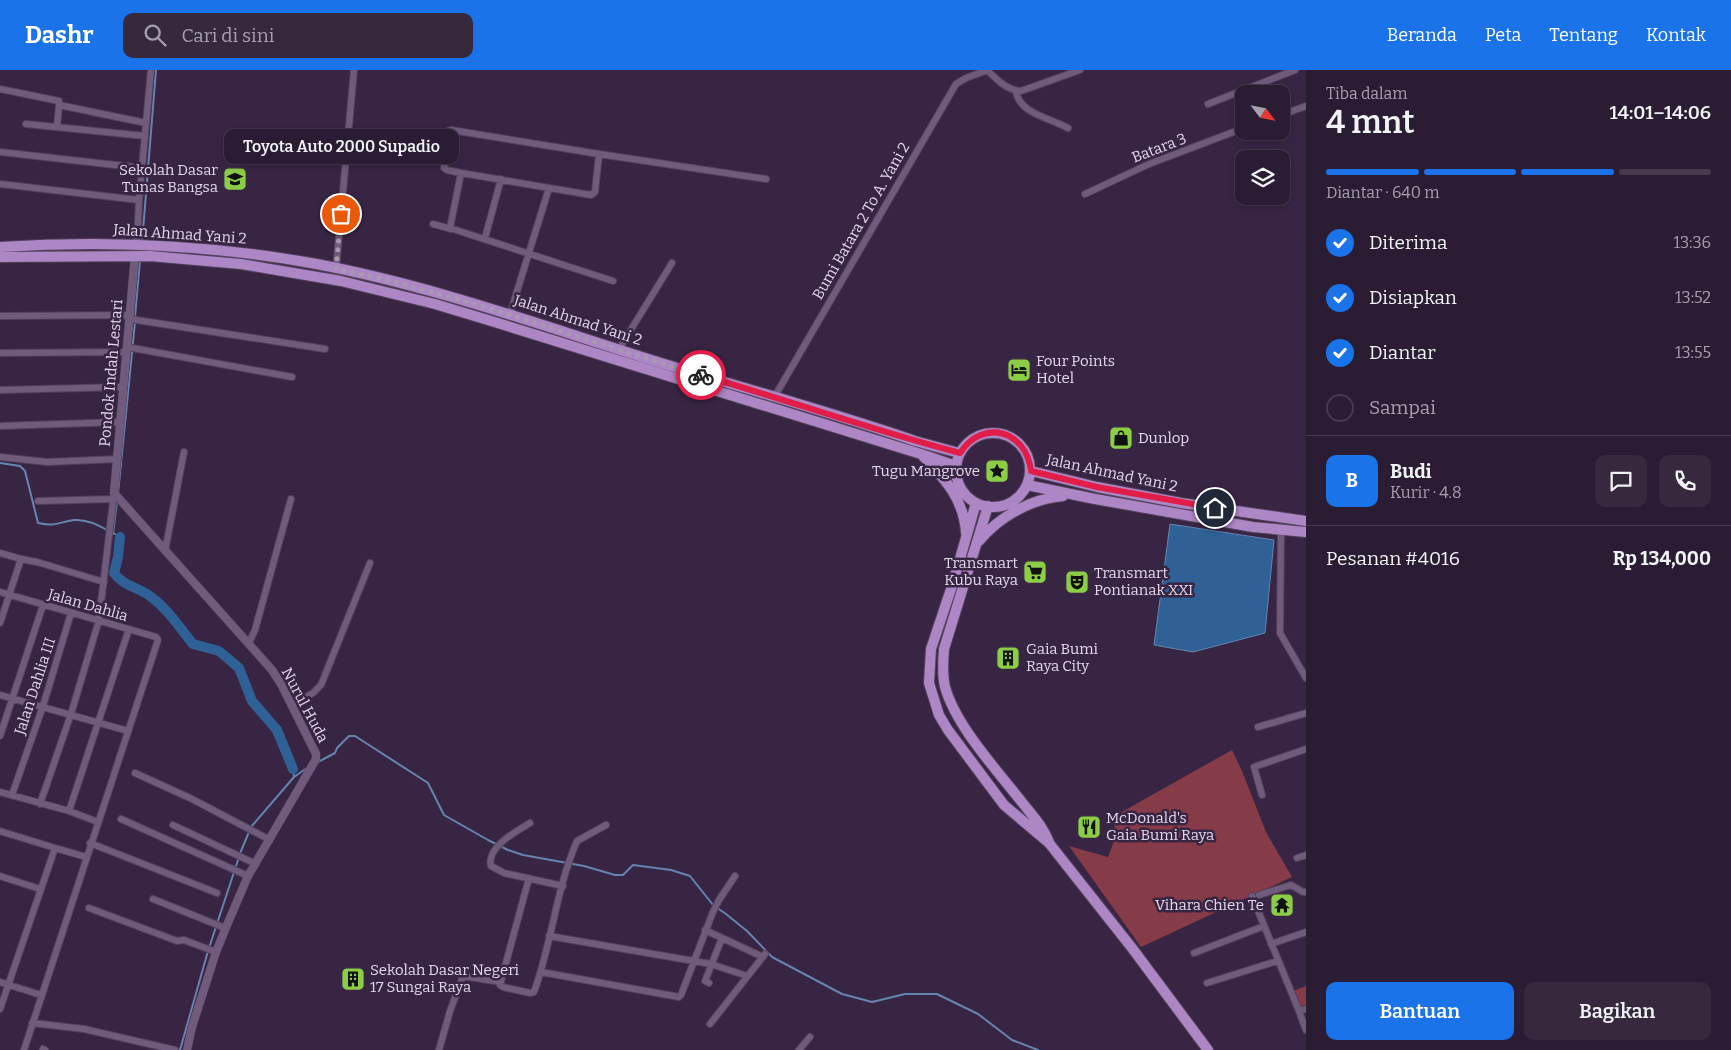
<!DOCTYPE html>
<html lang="id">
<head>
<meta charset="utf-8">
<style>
	:root { --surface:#2a1c32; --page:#36293e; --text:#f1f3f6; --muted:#a5a1ac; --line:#463a4d; --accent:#1a73e8 }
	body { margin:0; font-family:Bitter,serif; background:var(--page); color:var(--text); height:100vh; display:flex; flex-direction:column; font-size:19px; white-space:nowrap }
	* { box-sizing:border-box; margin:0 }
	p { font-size:16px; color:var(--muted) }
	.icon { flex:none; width:28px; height:28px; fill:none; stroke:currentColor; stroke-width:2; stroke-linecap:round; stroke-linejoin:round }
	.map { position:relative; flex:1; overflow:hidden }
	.panel { display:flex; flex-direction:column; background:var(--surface); width:425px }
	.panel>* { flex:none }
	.needle { width:32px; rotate:122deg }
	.fabs { position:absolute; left:1235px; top:15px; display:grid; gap:10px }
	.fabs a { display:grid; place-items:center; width:55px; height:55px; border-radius:10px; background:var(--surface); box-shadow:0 2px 8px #0003,0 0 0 1px var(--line); font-size:25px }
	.pin { position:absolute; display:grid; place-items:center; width:42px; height:42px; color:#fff; margin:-21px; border:2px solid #fff; border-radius:50%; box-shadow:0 1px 5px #0007 }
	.courier { position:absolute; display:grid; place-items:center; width:50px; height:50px; margin:-25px; border:4px solid #e11d48; border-radius:50%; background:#fff; color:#222; box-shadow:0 1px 6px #0007 }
	.bubble { position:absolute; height:35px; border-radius:10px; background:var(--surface); box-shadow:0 2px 8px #0003,0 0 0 1px var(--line); font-size:16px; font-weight:600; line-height:35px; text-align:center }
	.head em { font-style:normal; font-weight:600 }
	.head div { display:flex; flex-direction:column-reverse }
	.head { display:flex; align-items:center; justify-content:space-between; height:85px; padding:0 20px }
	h1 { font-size:32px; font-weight:600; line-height:38px }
	.bar { display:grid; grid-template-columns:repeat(4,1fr); gap:8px 5px; align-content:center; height:60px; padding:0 20px }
	.bar i { height:6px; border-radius:4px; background:var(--line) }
	.bar .current { background:var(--accent) }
	.bar p { grid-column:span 4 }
	.line { display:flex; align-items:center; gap:12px; padding:0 20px; border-top:1px solid var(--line) }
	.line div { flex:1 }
	.round { display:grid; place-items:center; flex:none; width:52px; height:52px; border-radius:10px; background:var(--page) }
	ol { padding:0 20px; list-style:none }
	li { display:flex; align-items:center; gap:15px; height:55px }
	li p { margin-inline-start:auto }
	li .icon { padding:5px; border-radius:50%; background:var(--accent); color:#fff; stroke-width:4 }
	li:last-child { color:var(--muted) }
	li i { width:28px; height:28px; border:2px solid var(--line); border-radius:50% }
	.cta { display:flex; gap:10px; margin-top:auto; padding:10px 20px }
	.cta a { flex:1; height:58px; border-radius:10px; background:var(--accent); color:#fff; font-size:20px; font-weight:600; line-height:58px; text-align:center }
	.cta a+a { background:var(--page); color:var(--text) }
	header { display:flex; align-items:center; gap:30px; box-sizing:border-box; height:70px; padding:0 25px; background:var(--accent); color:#fff }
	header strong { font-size:24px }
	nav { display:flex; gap:28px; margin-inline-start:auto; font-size:18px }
	.search { width:350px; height:45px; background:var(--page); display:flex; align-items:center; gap:12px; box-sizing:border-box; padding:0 18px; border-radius:10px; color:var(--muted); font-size:19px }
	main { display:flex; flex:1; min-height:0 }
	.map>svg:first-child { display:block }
	.green { fill:#863b48 }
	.water { fill:#2f6197; stroke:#6584b0 }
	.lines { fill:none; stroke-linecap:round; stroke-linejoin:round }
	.stream { stroke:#6584b0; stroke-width:2 }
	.river { stroke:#2f6197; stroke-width:10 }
	.minor-casing { stroke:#52425b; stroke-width:8 }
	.tertiary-casing { stroke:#52425b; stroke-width:9 }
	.trunk-casing { stroke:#52425b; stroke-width:12 }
	.minor { stroke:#705b7d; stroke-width:6 }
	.tertiary { stroke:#705b7d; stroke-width:8 }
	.trunk { stroke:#ad86c5; stroke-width:10 }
	.done { stroke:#a799b0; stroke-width:5; stroke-dasharray:0 9 }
	.route { stroke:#e11d48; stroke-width:6 }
	.labels { text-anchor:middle; stroke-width:5; stroke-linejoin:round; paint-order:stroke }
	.street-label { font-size:15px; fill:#e3d7eb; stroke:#382543 }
	.poi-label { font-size:15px; fill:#e3d7eb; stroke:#382543; text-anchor:start }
</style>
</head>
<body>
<header>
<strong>Dashr</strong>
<div class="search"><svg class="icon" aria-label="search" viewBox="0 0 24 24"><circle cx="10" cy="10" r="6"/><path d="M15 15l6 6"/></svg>Cari di sini</div>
<nav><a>Beranda</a><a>Peta</a><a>Tentang</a><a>Kontak</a></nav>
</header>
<main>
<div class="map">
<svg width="1306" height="980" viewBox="0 0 1306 980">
	<rect width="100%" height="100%" fill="#382543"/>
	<path class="green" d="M1232,680l10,21 24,61 26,45 -151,70 -72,-101 39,11 9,-24 -6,-15z
		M1306,916v19l-6,2 -7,-16z"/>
	<path class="water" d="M1170,454l104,16 -9,93 -72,19 -39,-7z"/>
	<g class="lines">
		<path class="stream" d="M142,173l14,-173
			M135,247l5,-57
			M0,393l20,3 5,5 13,52c19,4 20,-1 36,-3 12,-1 25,5 35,11
			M118,424l17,-172
			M113,463l7,4
			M113,464l4,-33
			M318,692l17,-9 2,-5 12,-12h6l73,47 16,32 44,25 20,10 15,5 61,11 31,9h8l10,-10 38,5 19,6 23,29 13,9 21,17 25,26 70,37 30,8 33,-8h32l41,20 34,26 26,10
			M294,707l13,-9
			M251,757l43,-50 -1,-8
			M180,980l28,-99 33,-100 8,-19"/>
		<path class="river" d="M120,467l-2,20 -4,16c9,13 24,14 36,23 18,13 29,31 43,48l26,7 20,17 13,33 25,29 16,39"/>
		<g class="minor-casing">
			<path id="minor" d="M987,0c9,9 21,21 34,21l59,-21
				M0,19l59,12v4l87,18
				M1016,21c3,23 35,27 52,37
				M1208,34l87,-34
				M1281,45l25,-9
				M26,54l119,12
				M57,57l2,-22
				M0,82l142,16
				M599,84l-4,38 -4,3 -130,-22 -14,-3 -3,-2 4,-37 3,-1 148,24 167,25
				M461,103l-11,55 163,53
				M0,114l139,16
				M1085,124l64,-30 95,-36
				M433,154l18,5
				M485,168l16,-59
				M137,175l2,-45 12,-130
				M336,199l18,-199
				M510,244l39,-126
				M0,246l131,-1
				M130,249l195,30
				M127,277l165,30
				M619,279l53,-86
				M0,283l126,-1
				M0,320l124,-3
				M775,326l181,-312 10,-6 22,-8
				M0,356l120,-4
				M0,387l47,5 71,-3
				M38,431l75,-2
				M1281,460l-1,103 26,45
				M165,481l19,-99
				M0,483l21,6
				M0,522l156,45 2,3 -134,410
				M0,553l21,-64 16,3 67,20
				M249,573l6,-13 36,-131
				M0,625l128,36
				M292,635l21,-12 8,-8 49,-122
				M1258,657l48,-14
				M0,666l43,-131
				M135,703l57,26 78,41
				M0,722l69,19 29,11
				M12,725l31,-89 28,-93
				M1262,725l-8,-28 52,-18
				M40,734l31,-90 28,-94 15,-127
				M69,741l60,-182
				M121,749l127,57
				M530,753c-13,8 -44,24 -39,43l13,7 59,13
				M173,755l83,39
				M0,761l55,17
				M90,773l127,50
				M1297,788l9,-3
				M0,806l40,13
				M529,808l-29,107 3,2 27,6 4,-1c18,-49 22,-103 43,-151l29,-16
				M1259,825l32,-10 12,7h3
				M1252,826l47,115
				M153,829l72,29
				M89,838l88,33 7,-1 32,12
				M705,860l58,27
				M549,866l162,28 36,12
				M1271,874l35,-12
				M1194,883l70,-27
				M541,902l138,25 2,-2 32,-83 6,-12 16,-24
				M0,912l41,13
				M709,913l-4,-2 17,-43
				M1207,913l70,-22
				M0,939l55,-161 31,9
				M1306,939l-7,2 7,19
				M32,953l52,6 91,21
				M710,954l55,-70
				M43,979l2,1
				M439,980l11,-39 13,-35 38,6
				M799,980l11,-13"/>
		</g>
		<g class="tertiary-casing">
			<path id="tertiary" d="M135,185l-21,238 158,177 9,14 35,70v5l-68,117 -21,49 -11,27 -24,75 -5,23"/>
		</g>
		<g class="trunk-casing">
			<path id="trunk" d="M0,177c103,-7 209,-2 311,16 120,22 235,64 350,100 85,26 170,49 254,78l44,12
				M0,187l150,-1 91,8 100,17 94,23 53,16 433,134 35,12
				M956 400a37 37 0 1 1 74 0a37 37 0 1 1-74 0Z
				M923,386c22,23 41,43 43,77
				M1031,401l66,16 84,16 125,18
				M1027,415l68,14 158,28 53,5
				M976,433l-23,80 -22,66 -2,34 10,32 9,15 56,75 45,38 83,105 76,102
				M988,436l-44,143c-1,12 -2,26 1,38 11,39 51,82 76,114 10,13 22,25 28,41
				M979,471c21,-25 52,-42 84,-45"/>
		</g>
		<use href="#minor" class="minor"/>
		<use href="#tertiary" class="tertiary"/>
		<use href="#trunk" class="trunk"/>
	</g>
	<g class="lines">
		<path class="done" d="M341,144l-5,55c125,25 244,70 365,106"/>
		<path class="route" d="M701,305c86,25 171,55 259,78 23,-35 66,-23 71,18l66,16 118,21"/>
	</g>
	<defs>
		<g id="school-square" transform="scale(1.25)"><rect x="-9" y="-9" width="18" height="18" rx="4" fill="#8bce46" stroke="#382543"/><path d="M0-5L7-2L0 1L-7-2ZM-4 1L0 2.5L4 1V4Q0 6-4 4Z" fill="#111"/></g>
		<g id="hotel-square" transform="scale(1.25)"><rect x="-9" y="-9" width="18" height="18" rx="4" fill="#8bce46" stroke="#382543"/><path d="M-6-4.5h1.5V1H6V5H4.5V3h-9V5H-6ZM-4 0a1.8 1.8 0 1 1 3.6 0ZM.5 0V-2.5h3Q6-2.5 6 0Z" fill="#111"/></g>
		<g id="shop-square" transform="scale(1.25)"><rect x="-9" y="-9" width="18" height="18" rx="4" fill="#8bce46" stroke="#382543"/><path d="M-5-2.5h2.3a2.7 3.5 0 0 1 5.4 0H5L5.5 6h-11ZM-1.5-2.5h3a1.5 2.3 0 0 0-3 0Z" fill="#111"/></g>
		<g id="sight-square" transform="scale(1.25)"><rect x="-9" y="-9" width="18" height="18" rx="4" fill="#8bce46" stroke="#382543"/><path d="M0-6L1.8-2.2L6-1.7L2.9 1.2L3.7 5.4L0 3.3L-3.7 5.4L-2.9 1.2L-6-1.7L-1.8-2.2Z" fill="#111"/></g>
		<g id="supermarket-square" transform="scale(1.25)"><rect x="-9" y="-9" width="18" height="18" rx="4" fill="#8bce46" stroke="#382543"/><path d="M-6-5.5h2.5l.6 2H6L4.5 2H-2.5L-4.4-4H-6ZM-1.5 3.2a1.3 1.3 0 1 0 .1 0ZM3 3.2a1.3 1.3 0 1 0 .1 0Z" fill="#111"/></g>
		<g id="theatre-square" transform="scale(1.25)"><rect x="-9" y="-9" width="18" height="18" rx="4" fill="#8bce46" stroke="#382543"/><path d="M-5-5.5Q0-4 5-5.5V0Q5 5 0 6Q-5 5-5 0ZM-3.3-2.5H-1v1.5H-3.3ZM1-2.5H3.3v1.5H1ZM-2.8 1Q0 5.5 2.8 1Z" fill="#111"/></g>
		<g id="building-square" transform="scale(1.25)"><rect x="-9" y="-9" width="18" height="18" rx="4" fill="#8bce46" stroke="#382543"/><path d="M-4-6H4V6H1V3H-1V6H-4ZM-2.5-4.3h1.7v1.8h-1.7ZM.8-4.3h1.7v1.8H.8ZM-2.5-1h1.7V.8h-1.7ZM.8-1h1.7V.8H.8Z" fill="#111"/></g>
		<g id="restaurant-square" transform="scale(1.25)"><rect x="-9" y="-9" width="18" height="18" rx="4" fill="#8bce46" stroke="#382543"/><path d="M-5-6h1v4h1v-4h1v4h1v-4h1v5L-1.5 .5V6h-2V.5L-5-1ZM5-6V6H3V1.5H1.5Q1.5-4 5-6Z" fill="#111"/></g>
		<g id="temple-square" transform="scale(1.25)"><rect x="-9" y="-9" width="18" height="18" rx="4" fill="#8bce46" stroke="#382543"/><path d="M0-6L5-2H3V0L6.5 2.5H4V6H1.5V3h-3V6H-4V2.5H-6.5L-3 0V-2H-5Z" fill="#111"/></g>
	</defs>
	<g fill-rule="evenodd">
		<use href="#school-square" x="235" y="109"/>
		<use href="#hotel-square" x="1019" y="300"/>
		<use href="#shop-square" x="1121" y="368"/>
		<use href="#sight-square" x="997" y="401"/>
		<use href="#supermarket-square" x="1035" y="502"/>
		<use href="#theatre-square" x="1077" y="512"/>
		<use href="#building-square" x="1008" y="588"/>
		<use href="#restaurant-square" x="1089" y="757"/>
		<use href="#temple-square" x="1282" y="835"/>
		<use href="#building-square" x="353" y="909"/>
	</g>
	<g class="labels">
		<g class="street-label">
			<text transform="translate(1159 78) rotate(-21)" y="5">Batara 3</text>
			<text transform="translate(861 151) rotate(-60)" y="5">Bumi Batara 2 To A. Yani 2</text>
			<text transform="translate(180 164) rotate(4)" y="5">Jalan Ahmad Yani 2</text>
			<text transform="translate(578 250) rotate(18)" y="5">Jalan Ahmad Yani 2</text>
			<text transform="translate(111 303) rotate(-85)" y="5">Pondok Indah Lestari</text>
			<text transform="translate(1112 403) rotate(12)" y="5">Jalan Ahmad Yani 2</text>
			<text transform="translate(88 535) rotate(16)" y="5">Jalan Dahlia</text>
			<text transform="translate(35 616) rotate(-72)" y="5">Jalan Dahlia III</text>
			<text transform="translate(305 635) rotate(62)" y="5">Nurul Huda</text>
		</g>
		<g class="poi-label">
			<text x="218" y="105" text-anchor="end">Sekolah Dasar<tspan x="218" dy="17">Tunas Bangsa</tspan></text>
			<text x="1036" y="296">Four Points<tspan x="1036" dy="17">Hotel</tspan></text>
			<text x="1138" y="373">Dunlop</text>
			<text x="980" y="406" text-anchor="end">Tugu Mangrove</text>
			<text x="1018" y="498" text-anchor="end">Transmart<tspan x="1018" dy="17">Kubu Raya</tspan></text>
			<text x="1094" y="508">Transmart<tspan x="1094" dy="17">Pontianak XXI</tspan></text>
			<text x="1026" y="584">Gaia Bumi<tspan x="1026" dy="17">Raya City</tspan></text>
			<text x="1106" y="753">McDonald's<tspan x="1106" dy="17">Gaia Bumi Raya</tspan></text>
			<text x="1264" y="840" text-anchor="end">Vihara Chien Te</text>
			<text x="370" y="905">Sekolah Dasar Negeri<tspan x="370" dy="17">17 Sungai Raya</tspan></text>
		</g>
	</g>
</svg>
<div class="fabs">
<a><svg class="needle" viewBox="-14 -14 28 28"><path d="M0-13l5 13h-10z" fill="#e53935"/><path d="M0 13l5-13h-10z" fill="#a5a1ac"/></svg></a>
<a><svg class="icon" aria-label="layers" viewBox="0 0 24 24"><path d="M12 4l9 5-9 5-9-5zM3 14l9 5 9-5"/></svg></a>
</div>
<div class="pin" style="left:341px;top:144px;background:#ea580c"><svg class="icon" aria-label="bag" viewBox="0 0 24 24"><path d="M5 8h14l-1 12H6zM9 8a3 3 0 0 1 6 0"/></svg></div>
<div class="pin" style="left:1215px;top:438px;background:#1f2937"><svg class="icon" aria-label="home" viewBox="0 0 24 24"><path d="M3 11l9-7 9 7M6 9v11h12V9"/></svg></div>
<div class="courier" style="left:701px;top:305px"><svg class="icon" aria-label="bike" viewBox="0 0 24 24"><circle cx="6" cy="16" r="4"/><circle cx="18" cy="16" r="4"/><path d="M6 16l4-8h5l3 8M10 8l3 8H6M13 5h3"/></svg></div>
<div class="bubble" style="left:224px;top:59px;width:235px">Toyota Auto 2000 Supadio</div>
</div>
<section class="panel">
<div class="head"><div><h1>4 mnt</h1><p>Tiba dalam</p></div><em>14:01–14:06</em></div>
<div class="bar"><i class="current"></i><i class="current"></i><i class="current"></i><i></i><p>Diantar · 640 m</p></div>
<ol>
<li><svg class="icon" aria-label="check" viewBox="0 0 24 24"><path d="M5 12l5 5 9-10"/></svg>Diterima<p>13:36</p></li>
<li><svg class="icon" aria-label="check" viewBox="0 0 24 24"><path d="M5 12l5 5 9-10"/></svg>Disiapkan<p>13:52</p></li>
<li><svg class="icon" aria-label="check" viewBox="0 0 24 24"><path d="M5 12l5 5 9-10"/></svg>Diantar<p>13:55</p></li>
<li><i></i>Sampai</li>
</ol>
<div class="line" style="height:90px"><b class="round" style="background:var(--accent);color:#fff">B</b><div><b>Budi</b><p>Kurir · 4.8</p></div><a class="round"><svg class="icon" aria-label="chat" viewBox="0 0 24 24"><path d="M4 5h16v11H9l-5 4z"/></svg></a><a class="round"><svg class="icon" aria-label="phone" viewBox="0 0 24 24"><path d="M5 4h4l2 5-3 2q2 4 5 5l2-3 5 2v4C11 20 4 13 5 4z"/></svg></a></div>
<div class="line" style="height:65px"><div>Pesanan #4016</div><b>Rp 134,000</b></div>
<div class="cta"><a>Bantuan</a><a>Bagikan</a></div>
</section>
</main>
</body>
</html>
